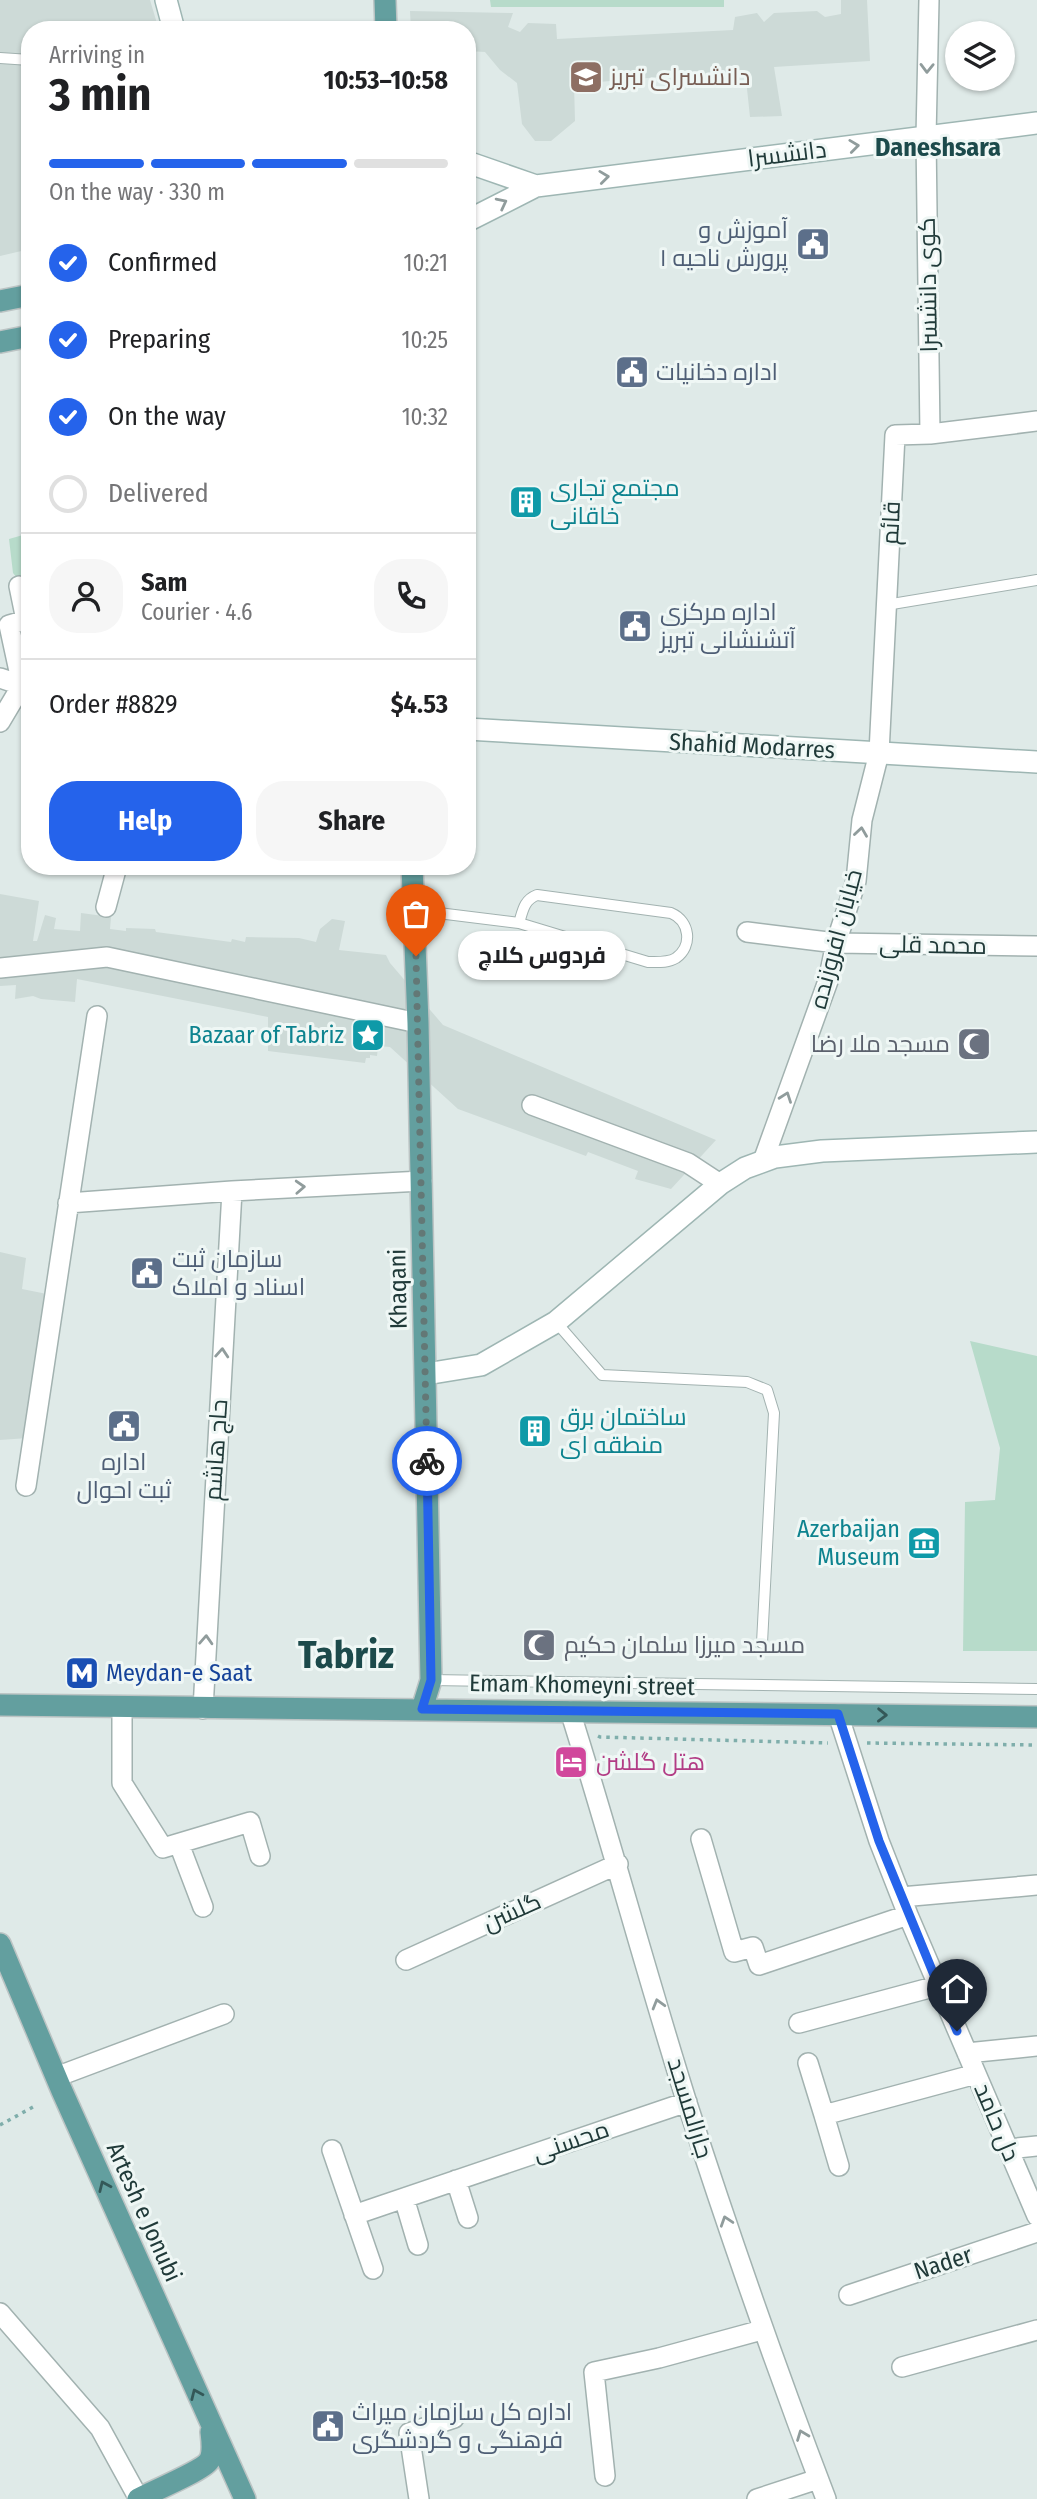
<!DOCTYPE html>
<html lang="en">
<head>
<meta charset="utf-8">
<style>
	:root { --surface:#fff; --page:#f6f6f6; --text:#202124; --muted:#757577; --line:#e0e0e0; --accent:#2563eb }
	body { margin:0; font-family:"Fira Sans Condensed",Cairo,sans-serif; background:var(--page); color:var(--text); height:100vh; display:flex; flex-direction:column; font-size:26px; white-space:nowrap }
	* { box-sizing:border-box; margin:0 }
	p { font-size:23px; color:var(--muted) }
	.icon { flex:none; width:38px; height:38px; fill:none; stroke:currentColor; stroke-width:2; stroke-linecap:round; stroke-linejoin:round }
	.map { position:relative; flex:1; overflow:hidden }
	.sheet { position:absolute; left:21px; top:21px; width:455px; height:854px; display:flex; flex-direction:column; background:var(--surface); border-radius:28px; box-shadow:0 2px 5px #0004 }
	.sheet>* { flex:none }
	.controls { position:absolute; left:945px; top:21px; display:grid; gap:14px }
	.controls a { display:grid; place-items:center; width:70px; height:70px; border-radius:50%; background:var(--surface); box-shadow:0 2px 5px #0004; font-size:35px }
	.pin { position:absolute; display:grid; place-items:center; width:60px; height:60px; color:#fff; margin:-72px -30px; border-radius:50% 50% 50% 0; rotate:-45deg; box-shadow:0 0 7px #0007 }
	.pin .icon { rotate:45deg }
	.courier { position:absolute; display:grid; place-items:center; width:70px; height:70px; margin:-35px; border:5px solid #2563eb; border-radius:50%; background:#fff; color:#222; box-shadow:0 2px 9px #0007 }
	.bubble { position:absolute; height:49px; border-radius:24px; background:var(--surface); box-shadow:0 2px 5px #0004; font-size:23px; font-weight:700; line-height:49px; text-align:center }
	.headline em { font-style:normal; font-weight:700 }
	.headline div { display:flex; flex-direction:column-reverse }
	.headline { display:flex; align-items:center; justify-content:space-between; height:119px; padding:0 28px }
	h1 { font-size:46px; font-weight:700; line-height:52px }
	.bar { display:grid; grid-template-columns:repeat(4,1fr); gap:10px 7px; align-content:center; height:84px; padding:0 28px }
	.bar i { height:9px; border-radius:5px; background:var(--line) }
	.bar .on { background:var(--accent) }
	.bar p { grid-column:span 4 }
	.line { display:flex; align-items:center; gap:18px; padding:0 28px; border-top:2px solid var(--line) }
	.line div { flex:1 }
	.round { display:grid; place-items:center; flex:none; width:74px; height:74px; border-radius:28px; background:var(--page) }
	ol { padding:0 28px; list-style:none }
	li { display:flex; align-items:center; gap:21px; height:77px }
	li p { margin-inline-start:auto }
	li .icon { padding:7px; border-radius:50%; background:var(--accent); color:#fff; stroke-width:4 }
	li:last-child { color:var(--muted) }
	li i { width:38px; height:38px; border:4px solid var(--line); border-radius:50% }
	.primary-button { display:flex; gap:14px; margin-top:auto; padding:14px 28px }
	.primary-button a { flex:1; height:80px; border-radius:28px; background:var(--accent); color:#fff; font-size:28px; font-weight:700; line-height:80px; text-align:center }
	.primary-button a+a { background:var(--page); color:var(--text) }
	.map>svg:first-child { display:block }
	.built { fill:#cddad7 }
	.green { fill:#b7dbca }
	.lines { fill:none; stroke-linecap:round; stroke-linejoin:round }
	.lane-casing { stroke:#a2b2b0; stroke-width:12 }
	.street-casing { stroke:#a2b2b0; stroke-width:22 }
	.secondary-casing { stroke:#9eb6b3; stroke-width:24 }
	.primary-casing { stroke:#bcc4c4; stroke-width:24 }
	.path { stroke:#7faeab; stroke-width:3.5; stroke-dasharray:3.5 5; stroke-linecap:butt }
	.lane { stroke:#fff; stroke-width:10 }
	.street { stroke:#fff; stroke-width:19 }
	.secondary { stroke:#fff; stroke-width:21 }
	.primary { stroke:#639f9f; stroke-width:21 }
	.oneway { stroke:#909c9c }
	.oneway2 { stroke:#345858 }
	.done { stroke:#637876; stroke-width:7; stroke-dasharray:0 12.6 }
	.route { stroke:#2563eb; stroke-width:9 }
	.labels { text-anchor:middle; stroke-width:6; stroke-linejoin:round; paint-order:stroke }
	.education-label { font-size:24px; fill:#785e54; stroke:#eff7f5; text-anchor:start }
	.street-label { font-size:24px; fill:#203a39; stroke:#eff7f5 }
	.service-label { font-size:24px; fill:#4e5e75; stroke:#eff7f5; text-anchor:start }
	.culture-label { font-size:24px; fill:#0d838f; stroke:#eff7f5; text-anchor:start }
	.worship-label { font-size:24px; fill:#5b616d; stroke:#eff7f5; text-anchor:end }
	.transit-label { font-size:24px; fill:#164399; stroke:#eff7f5; text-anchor:start }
	.hotel-label { font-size:24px; fill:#b23c85; stroke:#eff7f5; text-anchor:start }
	.neighbourhood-label { font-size:26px; font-weight:bold; fill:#1c4a4b; stroke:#eff7f5 }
	.town-label { font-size:38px; font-weight:bold; fill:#1c4a4b; stroke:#eff7f5 }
</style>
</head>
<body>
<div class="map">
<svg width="1037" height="2499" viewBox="0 0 1037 2499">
	<rect width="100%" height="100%" fill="#dfeae8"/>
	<path class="built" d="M0,0h150l9,30h-129v219l-30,7z
		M841,0h26l3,61 -96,6 8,49 -32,1 -5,-47 -171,14 1,37 -24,20h-16l-13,-17 -5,-41 -17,-13 -15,-18 -18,-1v-21h-56l-1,-19 103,2 -5,14 12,5 8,-9 28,1 1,15 176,-9 2,-13 22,-4 7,9 10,-9 43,-2 8,6 16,-3z
		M0,894l39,7 -6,40h4l8,-26 11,3 -2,11 26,2 1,-18 30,4 -1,12 16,2v-3l29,1 1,3 75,10 1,-3 13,3 1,-5 53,1 17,4 4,-13 12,-10 13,2 -6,29 47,5 4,8 53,62 273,115 -45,49 -36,-10 3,-8 -50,-19 -2,4 -128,-47 -68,-62 -12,-1 -1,10 -7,-1v3h-4l-1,5 -97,-12v-34l-191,-38 -2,23 -34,-3 -8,-3 -18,3 1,-14 -16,1z
		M0,1252l26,6 -4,31 25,5 -19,144 -28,2z"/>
	<path class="green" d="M490,0h234v7h-233z
		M30,533v60h-1l-16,-20 -4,-34z
		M970,1341l67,15v295h-74l2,-149 30,-2 5,-52z"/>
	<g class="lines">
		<g class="lane-casing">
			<path id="lane" d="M0,58l30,2
				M886,605l151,-25
				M414,910l105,13 129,39c9,0 20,1 28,-4 17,-12 14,-37 -5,-45l-134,-18c-13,5 -14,15 -18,28
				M556,1322l46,53 145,7 20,8 7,23 -12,230
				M431,1680l606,9"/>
		</g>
		<g class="street-casing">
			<path id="street" d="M929,0l-3,137 4,297
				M0,678l30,10
				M0,722l22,-37 -13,-60 17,-5 -7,-34
				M106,907l11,-41
				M747,932l89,11 201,3
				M0,968l107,-11 311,66
				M532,1105l156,58 32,21
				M763,1161l65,-180 8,-38 20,-62 6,-61 17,-67 16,-318 35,-1 107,-13
				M68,1203l164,-12 190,-10
				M26,1486l71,-470
				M122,1707v76l41,65 87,-26 10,34
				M203,1709l29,-518
				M570,1711c41,130 76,262 117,392 43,133 89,265 139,396
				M838,1714l41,127 29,74 129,301
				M701,1839l33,113 19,-5 6,18 149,-50
				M179,1844l24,63
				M901,1897l136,-12
				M406,1960l212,-96
				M799,2023l138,-37
				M967,2053l70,-7
				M808,2063l16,52 152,-41
				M56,2077l168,-63
				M824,2115l15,51
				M1008,2149l29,-3
				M332,2150l41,119
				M456,2180l12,38
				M404,2198l14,47
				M354,2215l333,-113
				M849,2295l188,-63
				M0,2313l100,115 39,71
				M902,2367l135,-37
				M605,2476l-11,-104 65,-14 103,-28
				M419,2499l-10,-66 45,-15
				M757,2499l61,-20"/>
		</g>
		<g class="secondary-casing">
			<path id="secondary" d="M166,0l8,30
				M467,162l69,24
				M467,221l69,-35 501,-63
				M467,729l570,33
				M426,1374l55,-9 75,-43 164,-138 25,-16 30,-11 47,-6 215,-9"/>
		</g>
		<g class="primary-casing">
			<path id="primary" d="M385,0l1,30
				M0,301l30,-6
				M0,342l30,-6
				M412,866l6,157 13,657 -9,29
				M0,1705l1037,12
				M0,1944l62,147 183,408
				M138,2499c13,-7 64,-28 71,-38 5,-8 3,-20 2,-29"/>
		</g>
		<path class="path" d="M598,1736l2,1 228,6
			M867,1743l170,2
			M0,2125l33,-18"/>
		<use href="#lane" class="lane"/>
		<use href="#street" class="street"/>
		<use href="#secondary" class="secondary"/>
		<use href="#primary" class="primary"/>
	</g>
	<defs><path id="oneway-chevron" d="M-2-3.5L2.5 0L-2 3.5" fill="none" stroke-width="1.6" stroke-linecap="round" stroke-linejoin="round" transform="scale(1.75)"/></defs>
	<g class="oneway">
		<use href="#oneway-chevron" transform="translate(927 68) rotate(91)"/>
		<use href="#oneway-chevron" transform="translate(854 146) rotate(-7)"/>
		<use href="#oneway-chevron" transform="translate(604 177) rotate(-7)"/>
		<use href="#oneway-chevron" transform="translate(502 203) rotate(-27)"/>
		<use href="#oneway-chevron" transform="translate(861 832) rotate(-82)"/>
		<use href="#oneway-chevron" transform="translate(786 1097) rotate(-70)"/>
		<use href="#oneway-chevron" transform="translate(300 1187) rotate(-3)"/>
		<use href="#oneway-chevron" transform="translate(222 1353) rotate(-86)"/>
		<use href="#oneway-chevron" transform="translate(206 1640) rotate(-87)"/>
		<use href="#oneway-chevron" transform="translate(658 2004) rotate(-106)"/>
		<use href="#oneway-chevron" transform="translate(726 2221) rotate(-108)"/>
		<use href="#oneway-chevron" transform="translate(802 2435) rotate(-111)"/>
	</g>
	<g class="oneway2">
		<use href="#oneway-chevron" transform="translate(882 1715) rotate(1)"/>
		<use href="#oneway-chevron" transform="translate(104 2186) rotate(-114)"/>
		<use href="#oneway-chevron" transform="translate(196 2394) rotate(-114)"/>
	</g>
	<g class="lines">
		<path class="done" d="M416,956l11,505"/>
		<path class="route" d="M427,1461l4,219 -9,29 416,5 41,127 78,190"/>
	</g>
	<defs>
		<g id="university-square" transform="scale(1.75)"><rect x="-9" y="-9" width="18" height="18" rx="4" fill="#8d6e63" stroke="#eff7f5"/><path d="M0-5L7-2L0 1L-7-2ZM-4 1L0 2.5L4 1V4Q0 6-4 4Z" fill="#fff"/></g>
		<g id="civic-square" transform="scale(1.75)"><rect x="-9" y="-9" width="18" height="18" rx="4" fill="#5c6f8a" stroke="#eff7f5"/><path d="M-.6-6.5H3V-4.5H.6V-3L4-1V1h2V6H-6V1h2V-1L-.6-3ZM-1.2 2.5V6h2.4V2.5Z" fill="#fff"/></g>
		<g id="building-square" transform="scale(1.75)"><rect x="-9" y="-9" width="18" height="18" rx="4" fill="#0f9aa8" stroke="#eff7f5"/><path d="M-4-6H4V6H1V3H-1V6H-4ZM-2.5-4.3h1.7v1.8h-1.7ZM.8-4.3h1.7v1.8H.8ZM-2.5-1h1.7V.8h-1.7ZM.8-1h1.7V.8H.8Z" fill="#fff"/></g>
		<g id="sight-square" transform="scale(1.75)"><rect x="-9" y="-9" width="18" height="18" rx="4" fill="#0f9aa8" stroke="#eff7f5"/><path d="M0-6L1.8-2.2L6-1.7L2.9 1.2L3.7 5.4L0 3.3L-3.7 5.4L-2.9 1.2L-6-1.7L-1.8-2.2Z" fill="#fff"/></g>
		<g id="mosque-square" transform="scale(1.75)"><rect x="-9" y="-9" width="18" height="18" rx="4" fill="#6b7280" stroke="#eff7f5"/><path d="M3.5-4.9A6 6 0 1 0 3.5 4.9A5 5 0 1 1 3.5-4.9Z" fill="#fff"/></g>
		<g id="museum-square" transform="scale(1.75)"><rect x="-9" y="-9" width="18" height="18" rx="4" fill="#0f9aa8" stroke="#eff7f5"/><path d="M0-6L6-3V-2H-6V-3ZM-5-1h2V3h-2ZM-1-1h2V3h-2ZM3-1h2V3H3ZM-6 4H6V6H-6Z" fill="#fff"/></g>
		<g id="metro-square" transform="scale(1.75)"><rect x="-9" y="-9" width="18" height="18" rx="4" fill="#1a4fb4" stroke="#eff7f5"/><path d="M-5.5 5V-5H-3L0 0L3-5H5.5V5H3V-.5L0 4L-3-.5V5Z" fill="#fff"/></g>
		<g id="hotel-square" transform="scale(1.75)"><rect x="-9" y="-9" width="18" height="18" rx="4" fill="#d1479c" stroke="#eff7f5"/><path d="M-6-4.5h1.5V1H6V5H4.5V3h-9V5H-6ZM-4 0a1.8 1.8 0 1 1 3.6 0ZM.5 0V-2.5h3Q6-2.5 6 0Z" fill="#fff"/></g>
	</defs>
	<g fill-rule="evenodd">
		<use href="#university-square" x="586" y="77"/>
		<use href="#civic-square" x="813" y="244"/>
		<use href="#civic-square" x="632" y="372"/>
		<use href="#building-square" x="526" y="502"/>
		<use href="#civic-square" x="635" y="626"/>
		<use href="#sight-square" x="368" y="1035"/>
		<use href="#mosque-square" x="974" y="1044"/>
		<use href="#civic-square" x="147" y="1273"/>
		<use href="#civic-square" x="124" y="1426"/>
		<use href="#building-square" x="535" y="1431"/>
		<use href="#museum-square" x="924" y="1543"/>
		<use href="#mosque-square" x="539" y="1645"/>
		<use href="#metro-square" x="82" y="1673"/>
		<use href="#hotel-square" x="571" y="1762"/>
		<use href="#civic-square" x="328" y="2426"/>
	</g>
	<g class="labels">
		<g class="education-label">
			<text x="610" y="85">دانشسرای تبریز</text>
		</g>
		<g class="street-label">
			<text transform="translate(787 154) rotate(-7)" y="8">دانشسرا</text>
			<text transform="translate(928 285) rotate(-91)" y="8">کوی دانشسرا</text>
			<text transform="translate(891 523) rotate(-87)" y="8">قائم</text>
			<text transform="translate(752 746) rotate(3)" y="8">Shahid Modarres</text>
			<text transform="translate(836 939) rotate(-75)" y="8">خیابان افروزنده</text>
			<text transform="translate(933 945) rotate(1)" y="8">محمد قلی</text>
			<text transform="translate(398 1289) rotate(-91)" y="8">Khaqani</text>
			<text transform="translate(216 1450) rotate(-86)" y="8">حاج هاشم</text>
			<text transform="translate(582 1685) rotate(1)" y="8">Emam Khomeyni street</text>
			<text transform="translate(512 1912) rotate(-24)" y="8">گلشن</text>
			<text transform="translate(690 2108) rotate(73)" y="8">جارالمسجد</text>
			<text transform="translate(997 2122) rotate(67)" y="8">دل حامد</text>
			<text transform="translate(571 2141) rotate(-19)" y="8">محسنی</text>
			<text transform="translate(144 2212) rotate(66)" y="8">Artesh e Jonubi</text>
			<text transform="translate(943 2263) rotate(-18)" y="8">Nader</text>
		</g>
		<g class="service-label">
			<text x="788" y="238" text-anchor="end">آموزش و<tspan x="788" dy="28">پرورش ناحیه ۱</tspan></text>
			<text x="656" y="380">اداره دخانیات</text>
			<text x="660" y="620">اداره مرکزی<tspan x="660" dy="28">آتشنشانی تبریز</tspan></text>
			<text x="172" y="1267">سازمان ثبت<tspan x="172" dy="28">اسناد و املاک</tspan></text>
			<text x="124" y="1470" text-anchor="middle">اداره<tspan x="124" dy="28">ثبت احوال</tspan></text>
			<text x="352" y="2420">اداره کل سازمان میراث<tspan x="352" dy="28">فرهنگی و گردشگری</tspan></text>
		</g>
		<g class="culture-label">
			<text x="550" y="496">مجتمع تجاری<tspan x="550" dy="28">خاقانی</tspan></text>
			<text x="344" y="1043" text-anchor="end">Bazaar of Tabriz</text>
			<text x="560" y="1425">ساختمان برق<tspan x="560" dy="28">منطقه ای</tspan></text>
			<text x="900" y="1537" text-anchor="end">Azerbaijan<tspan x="900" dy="28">Museum</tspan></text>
		</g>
		<g class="worship-label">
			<text x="950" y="1052">مسجد ملا رضا</text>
			<text x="564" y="1653" text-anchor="start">مسجد میرزا سلمان حکیم</text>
		</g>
		<g class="transit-label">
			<text x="106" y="1681">Meydan-e Saat</text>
		</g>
		<g class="hotel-label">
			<text x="596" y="1770">هتل گلشن</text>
		</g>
		<g class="neighbourhood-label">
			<text x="938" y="156">Daneshsara</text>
		</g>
		<g class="town-label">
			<text x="346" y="1668">Tabriz</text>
		</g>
	</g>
</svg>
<div class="controls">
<a><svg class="icon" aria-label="layers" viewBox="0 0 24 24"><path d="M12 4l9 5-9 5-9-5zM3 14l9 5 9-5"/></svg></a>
</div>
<div class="pin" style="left:416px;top:956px;background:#ea580c"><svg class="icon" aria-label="bag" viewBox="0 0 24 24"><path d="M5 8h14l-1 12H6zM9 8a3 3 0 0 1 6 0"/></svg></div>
<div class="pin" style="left:957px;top:2031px;background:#1f2937"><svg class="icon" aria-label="home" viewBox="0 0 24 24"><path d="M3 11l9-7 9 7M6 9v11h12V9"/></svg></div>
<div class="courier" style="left:427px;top:1461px"><svg class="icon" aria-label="bike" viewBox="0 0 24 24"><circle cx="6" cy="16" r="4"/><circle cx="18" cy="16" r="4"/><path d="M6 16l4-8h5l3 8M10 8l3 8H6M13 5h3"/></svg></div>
<div class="bubble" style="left:458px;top:931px;width:168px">فردوس کلاچ</div>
<section class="sheet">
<div class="headline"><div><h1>3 min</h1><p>Arriving in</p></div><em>10:53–10:58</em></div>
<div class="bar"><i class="on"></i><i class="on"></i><i class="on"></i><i></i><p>On the way · 330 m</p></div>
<ol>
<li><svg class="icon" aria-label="check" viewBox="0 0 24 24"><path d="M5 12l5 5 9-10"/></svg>Confirmed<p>10:21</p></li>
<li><svg class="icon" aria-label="check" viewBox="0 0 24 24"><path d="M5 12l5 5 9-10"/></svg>Preparing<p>10:25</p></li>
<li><svg class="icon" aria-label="check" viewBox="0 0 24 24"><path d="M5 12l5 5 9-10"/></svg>On the way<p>10:32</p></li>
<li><i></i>Delivered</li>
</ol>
<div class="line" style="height:126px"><a class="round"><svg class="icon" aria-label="person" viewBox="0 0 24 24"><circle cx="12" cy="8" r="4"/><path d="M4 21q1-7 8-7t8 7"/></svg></a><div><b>Sam</b><p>Courier · 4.6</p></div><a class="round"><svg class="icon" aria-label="phone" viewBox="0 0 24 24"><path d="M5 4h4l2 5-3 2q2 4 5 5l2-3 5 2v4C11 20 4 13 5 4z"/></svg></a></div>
<div class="line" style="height:91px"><div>Order #8829</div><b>$4.53</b></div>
<div class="primary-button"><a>Help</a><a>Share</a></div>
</section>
</div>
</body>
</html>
